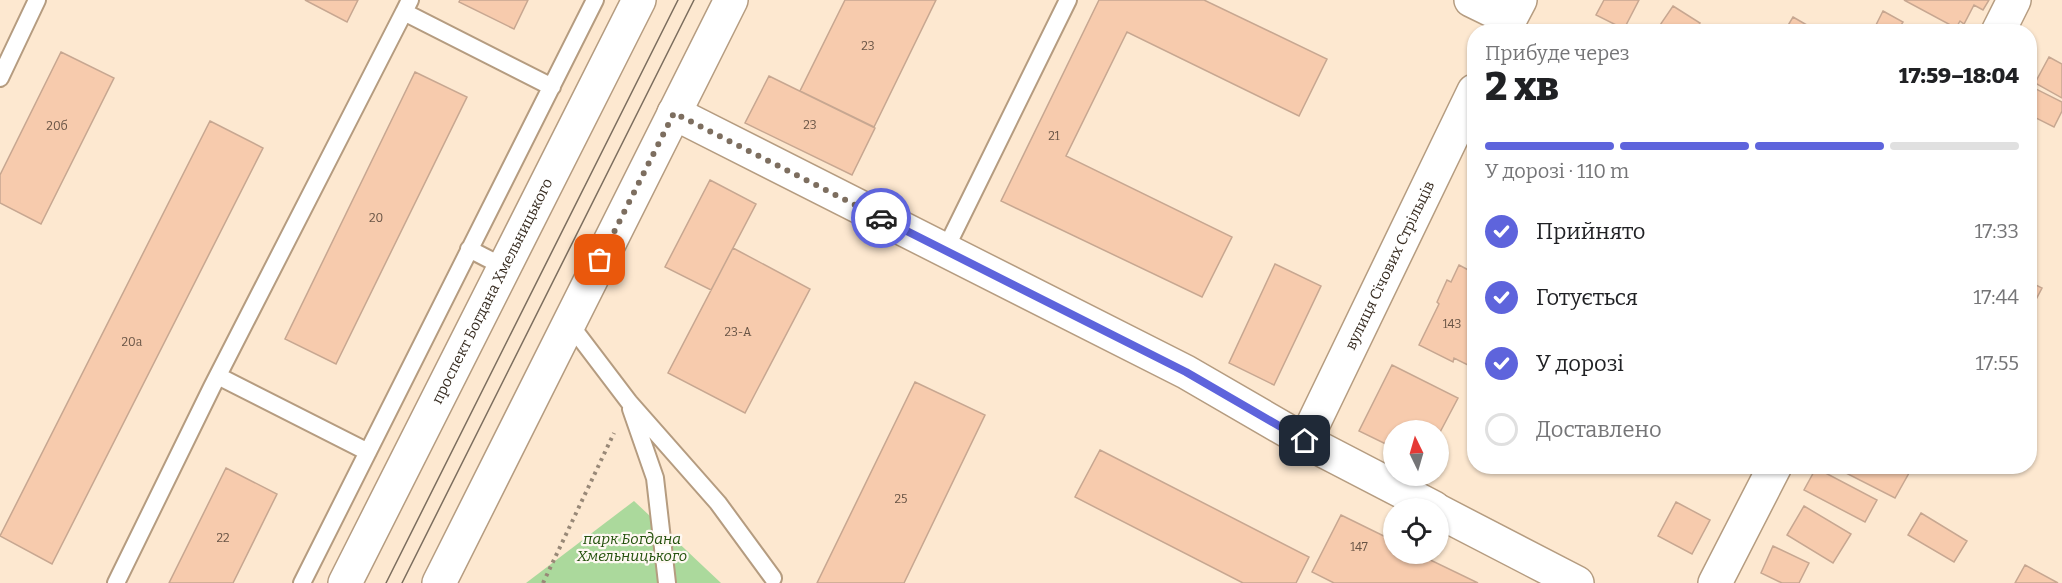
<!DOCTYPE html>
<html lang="uk">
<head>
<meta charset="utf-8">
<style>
	:root { --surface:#fff; --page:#f6f6f6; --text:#202124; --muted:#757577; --line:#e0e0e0; --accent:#5e64dc }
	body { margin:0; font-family:Bitter,serif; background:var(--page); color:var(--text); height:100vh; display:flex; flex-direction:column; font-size:22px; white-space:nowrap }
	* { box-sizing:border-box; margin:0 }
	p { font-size:20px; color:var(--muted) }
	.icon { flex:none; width:33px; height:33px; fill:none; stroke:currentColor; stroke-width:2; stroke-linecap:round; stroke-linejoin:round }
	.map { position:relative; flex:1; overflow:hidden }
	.side { position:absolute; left:1467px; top:24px; width:570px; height:450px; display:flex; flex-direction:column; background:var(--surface); border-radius:24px; box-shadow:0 2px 4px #0004 }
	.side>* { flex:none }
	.needle { width:39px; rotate:355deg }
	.tools { position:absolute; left:1383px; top:420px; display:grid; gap:12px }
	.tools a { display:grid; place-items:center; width:66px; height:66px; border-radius:50%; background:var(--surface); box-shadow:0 2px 4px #0004; font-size:30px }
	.pin { position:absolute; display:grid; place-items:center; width:51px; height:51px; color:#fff; margin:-26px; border-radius:12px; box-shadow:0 3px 9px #0006 }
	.courier { position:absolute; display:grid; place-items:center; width:60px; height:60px; margin:-30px; border:4px solid #5e64dc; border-radius:50%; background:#fff; color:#222; box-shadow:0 2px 8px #0007 }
	.head em { font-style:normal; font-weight:800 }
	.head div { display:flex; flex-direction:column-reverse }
	.head { display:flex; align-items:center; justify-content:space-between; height:102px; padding:0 18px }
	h1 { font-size:39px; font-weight:800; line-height:45px }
	.bar { display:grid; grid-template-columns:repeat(4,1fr); gap:9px 6px; align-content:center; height:72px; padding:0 18px }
	.bar i { height:8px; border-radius:4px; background:var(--line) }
	.bar .current { background:var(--accent) }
	.bar p { grid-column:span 4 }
	ol { padding:0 18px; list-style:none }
	li { display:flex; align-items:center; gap:18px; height:66px }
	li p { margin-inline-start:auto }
	li .icon { padding:6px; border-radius:50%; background:var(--accent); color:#fff; stroke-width:4 }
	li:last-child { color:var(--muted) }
	li i { width:33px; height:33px; border:3px solid var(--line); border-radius:50% }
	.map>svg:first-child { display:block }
	.green { fill:#abd99c }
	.building { fill:#f7cbad; stroke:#c7a791; stroke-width:1.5 }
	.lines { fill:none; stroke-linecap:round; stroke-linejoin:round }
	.service-casing { stroke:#b59c80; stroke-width:20 }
	.minor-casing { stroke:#b59c80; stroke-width:36 }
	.tertiary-casing { stroke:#b59c80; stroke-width:36 }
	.primary-casing { stroke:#b59c80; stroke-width:36 }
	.path { stroke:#988877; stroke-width:4; stroke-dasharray:3 4.5; stroke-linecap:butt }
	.service { stroke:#fff; stroke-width:16 }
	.minor { stroke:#fff; stroke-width:33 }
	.tertiary { stroke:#fff; stroke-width:33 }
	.primary { stroke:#fff; stroke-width:33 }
	.tram { stroke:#7c6e5e; stroke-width:1.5 }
	.done { stroke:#7d6e5f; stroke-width:6; stroke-dasharray:0 10.8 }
	.route { stroke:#5e64dc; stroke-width:8 }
	.labels { text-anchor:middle; stroke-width:4.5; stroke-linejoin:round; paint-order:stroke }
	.number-label { font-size:12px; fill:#685445 }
	.street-label { font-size:15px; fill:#382d22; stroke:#fef8f2 }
	.park-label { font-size:15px; font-style:italic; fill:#24520d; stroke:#fef8f2 }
</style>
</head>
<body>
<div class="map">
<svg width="2062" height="583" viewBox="0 0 2062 583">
	<rect width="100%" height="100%" fill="#fde8d0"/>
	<path class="green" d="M634,501l87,82h-195z"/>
	<path class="building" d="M305,0h53l-11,22z
		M460,0h68l-14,29 -55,-27z
		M845,0h91l-62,127 -74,-36z
		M1099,0h105l123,59 -28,57 -172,-84 -61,124 166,81 -30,60 -201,-96z
		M1604,0h35l-15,29 -28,-14z
		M1904,0h85l-6,10 -9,-5 -10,19 -4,-3 -4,7z
		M1673,6l27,17 -6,9h-31l-5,-4z
		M1883,11l20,11 -6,10h-18l-5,-3z
		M1793,17l26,15h-35z
		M61,52l53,26 -73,146 -41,-21v-28z
		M2049,57l13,7v34l-27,-15z
		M415,72l52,25 -131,267 -51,-25z
		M769,76l106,52 -23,47 -107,-52z
		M2030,86l32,16v9l-8,16 -24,-12z
		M210,121l53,27 -211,416 -52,-28z
		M710,180l46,24 -45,86 -46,-23z
		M733,248l77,41 -65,124 -77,-40z
		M1275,264l46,22 -47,99 -45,-22z
		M1459,265l15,8v95l-20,-10 -1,4 -34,-17 20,-41 -2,-2 10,-22 4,2z
		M2030,282l12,6 -12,23z
		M1392,365l66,33 -20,38v-6h-44v18l-35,-17z
		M915,382l70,33 -81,168h-87z
		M1100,450l209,107 -13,26h-53l-168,-86z
		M1840,466h57l12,7 -14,25 -57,-29z
		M226,468l51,26 -44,89h-64z
		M1816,468l61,32 -12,22 -61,-32z
		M1676,502l34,18 -18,34 -34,-18z
		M1804,506l47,28 -18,29 -46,-28z
		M1921,513l46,28 -13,21 -46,-27z
		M1341,515l53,26v13h24l60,29h-144l-22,-11z
		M1773,546l36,17 -10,20h-17l-21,-10z
		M2025,565l33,18h-43z"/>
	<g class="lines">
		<g class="service-casing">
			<path id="service" d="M410,0l-6,12 148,75
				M0,78l37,-78
				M469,249l35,18
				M945,250l123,-250
				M569,323l60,79 89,101 55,75
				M218,376l150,76
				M631,409l24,69 12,105
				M116,583l96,-196 192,-375
				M302,583l293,-583"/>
		</g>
		<g class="minor-casing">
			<g id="minor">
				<path d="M1998,32l16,-32"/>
				<path d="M674,113l512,259 119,69 129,67"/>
				<path id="s1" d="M1305,441l169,-350"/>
				<path d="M1438,511l139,72"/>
				<path d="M1715,583l60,-117"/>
			</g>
		</g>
		<g class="tertiary-casing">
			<path id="tertiary" d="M1471,0l39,19 10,-19"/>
		</g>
		<g class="primary-casing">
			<g id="primary">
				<path id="s2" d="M345,583l294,-583"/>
				<path d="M439,583l292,-583"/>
			</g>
		</g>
		<path class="path" d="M543,583l71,-150"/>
		<use href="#service" class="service"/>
		<use href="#minor" class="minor"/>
		<use href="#tertiary" class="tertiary"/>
		<use href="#primary" class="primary"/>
		<path class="tram" d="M386,583l292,-583
			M402,583l292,-583"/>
	</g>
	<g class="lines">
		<path class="done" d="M600,260l74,-147 207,105"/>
		<path class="route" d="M881,218l305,154 119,69"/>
	</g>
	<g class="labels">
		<g class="number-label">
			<text x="868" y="50">23</text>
			<text x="810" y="129">23</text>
			<text x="57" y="130">20б</text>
			<text x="1054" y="140">21</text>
			<text x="376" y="222">20</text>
			<text x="1452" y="328">143</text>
			<text x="738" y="336">23-А</text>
			<text x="132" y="346">20а</text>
			<text x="901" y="503">25</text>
			<text x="223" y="542">22</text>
			<text x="1359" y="551">147</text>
		</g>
		<g class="street-label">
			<text dy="5" stroke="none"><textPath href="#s1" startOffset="195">вулиця Січових Стрільців</textPath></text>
			<text dy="5" stroke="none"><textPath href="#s2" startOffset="327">проспект Богдана Хмельницького</textPath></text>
		</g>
		<g class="park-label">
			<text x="632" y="544">парк Богдана<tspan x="632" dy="17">Хмельницького</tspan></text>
		</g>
	</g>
</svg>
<div class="tools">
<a><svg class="needle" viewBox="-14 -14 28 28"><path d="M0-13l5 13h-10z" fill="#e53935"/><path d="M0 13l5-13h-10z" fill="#757577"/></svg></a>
<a><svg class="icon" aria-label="locate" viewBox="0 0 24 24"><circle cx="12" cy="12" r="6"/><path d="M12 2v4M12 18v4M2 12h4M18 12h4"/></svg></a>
</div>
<div class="pin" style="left:600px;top:260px;background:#ea580c"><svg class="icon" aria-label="bag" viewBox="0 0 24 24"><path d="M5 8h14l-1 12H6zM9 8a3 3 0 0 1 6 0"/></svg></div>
<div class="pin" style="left:1305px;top:441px;background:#1f2937"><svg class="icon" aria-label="home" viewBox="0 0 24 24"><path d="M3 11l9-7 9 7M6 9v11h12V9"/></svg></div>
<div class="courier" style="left:881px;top:218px"><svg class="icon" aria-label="car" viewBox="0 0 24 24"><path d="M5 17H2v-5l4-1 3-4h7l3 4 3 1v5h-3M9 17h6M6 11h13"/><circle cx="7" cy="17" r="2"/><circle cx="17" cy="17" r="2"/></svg></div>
<section class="side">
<div class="head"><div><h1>2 хв</h1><p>Прибуде через</p></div><em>17:59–18:04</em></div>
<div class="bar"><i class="current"></i><i class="current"></i><i class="current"></i><i></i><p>У дорозі · 110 m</p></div>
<ol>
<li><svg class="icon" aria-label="check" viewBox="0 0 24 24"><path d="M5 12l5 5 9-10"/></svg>Прийнято<p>17:33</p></li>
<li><svg class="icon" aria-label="check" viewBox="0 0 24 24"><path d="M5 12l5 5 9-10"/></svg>Готується<p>17:44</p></li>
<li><svg class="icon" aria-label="check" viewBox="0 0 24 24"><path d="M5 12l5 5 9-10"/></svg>У дорозі<p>17:55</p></li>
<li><i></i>Доставлено</li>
</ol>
</section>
</div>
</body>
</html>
